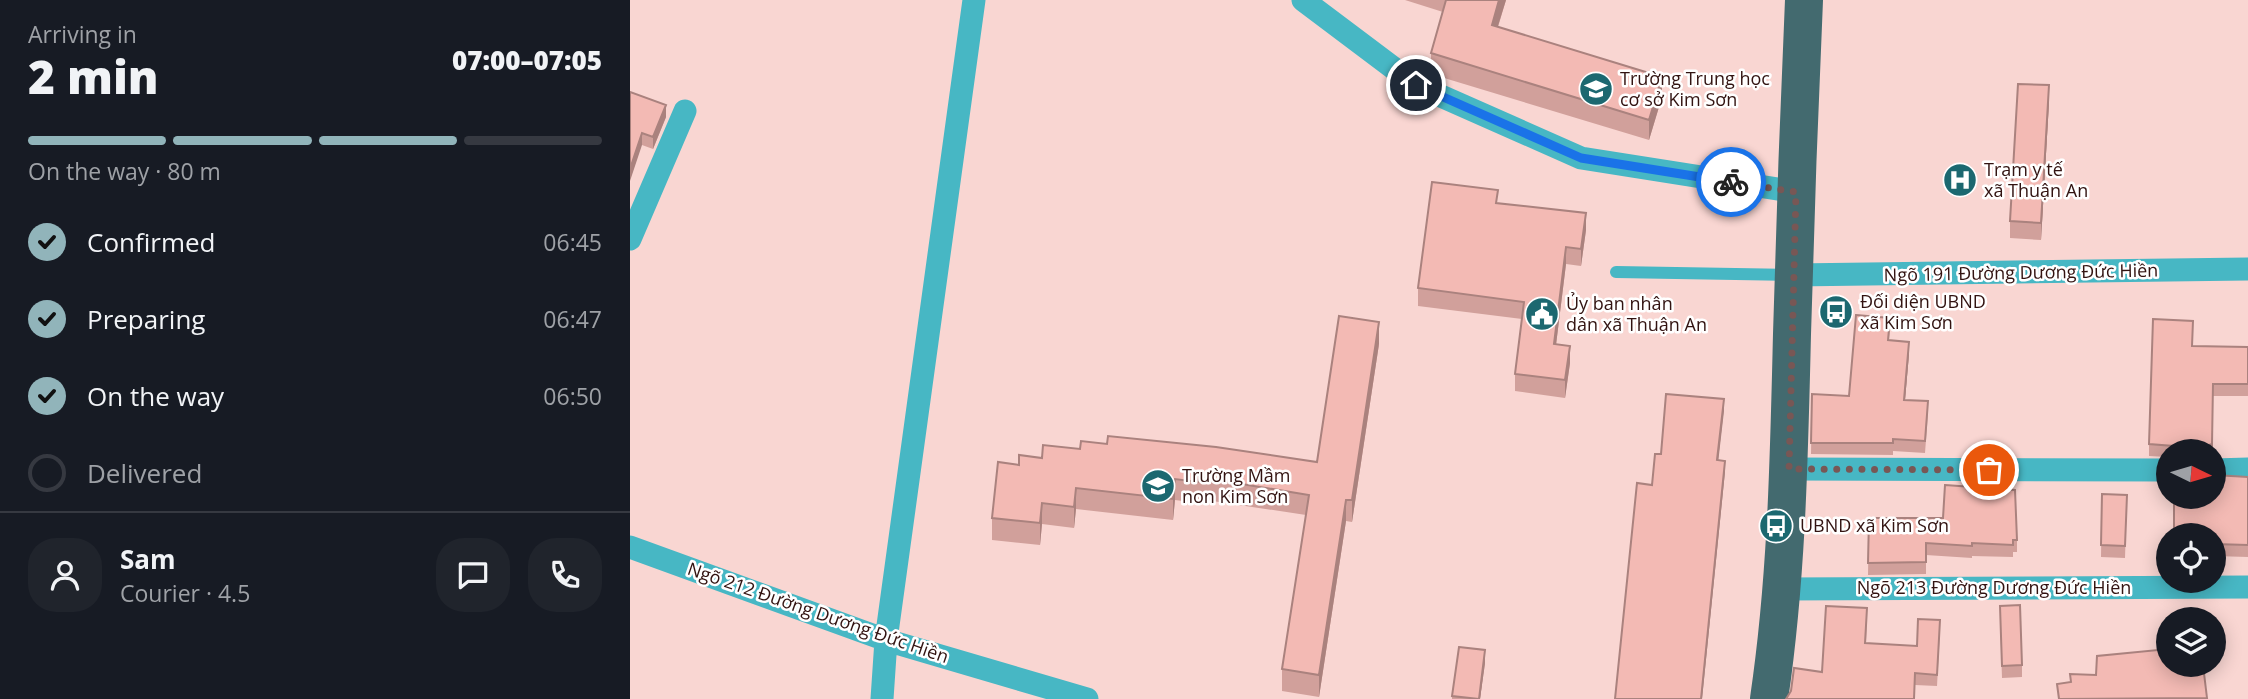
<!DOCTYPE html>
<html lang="en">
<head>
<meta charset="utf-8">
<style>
	:root { --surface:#171b24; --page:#20242c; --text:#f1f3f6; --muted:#9ea1a6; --line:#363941; --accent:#91b4ba }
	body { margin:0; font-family:"Open Sans",sans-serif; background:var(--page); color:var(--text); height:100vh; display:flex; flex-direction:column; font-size:26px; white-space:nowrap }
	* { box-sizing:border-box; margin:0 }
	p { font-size:23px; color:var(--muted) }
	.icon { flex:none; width:38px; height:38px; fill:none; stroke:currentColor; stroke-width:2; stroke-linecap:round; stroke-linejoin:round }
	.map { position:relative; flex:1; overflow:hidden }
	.panel { display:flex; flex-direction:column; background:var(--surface); width:630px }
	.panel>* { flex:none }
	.needle { width:46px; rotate:95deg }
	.fabs { position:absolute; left:1526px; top:439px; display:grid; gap:14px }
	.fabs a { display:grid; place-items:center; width:70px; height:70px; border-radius:50%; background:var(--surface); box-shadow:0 4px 18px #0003; font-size:35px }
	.pin { position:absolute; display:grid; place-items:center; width:60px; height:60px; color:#fff; margin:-30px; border:4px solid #fff; border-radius:50%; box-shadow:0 2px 7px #0007 }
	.courier { position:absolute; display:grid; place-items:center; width:70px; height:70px; margin:-35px; border:5px solid #1a73e8; border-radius:50%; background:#fff; color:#222; box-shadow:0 2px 9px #0007 }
	.head em { font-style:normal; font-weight:800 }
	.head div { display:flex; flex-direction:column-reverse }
	.head { display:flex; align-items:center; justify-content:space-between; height:119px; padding:0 28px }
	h1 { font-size:46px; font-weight:800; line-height:52px }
	.bar { display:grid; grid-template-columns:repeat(4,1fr); gap:10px 7px; align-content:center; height:84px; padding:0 28px }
	.bar i { height:9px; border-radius:5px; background:var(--line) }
	.bar .active { background:var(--accent) }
	.bar p { grid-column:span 4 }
	.line { display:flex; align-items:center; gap:18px; padding:0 28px; border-top:2px solid var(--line) }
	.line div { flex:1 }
	.round { display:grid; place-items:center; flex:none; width:74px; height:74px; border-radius:28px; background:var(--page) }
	ol { padding:0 28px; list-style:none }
	li { display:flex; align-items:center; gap:21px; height:77px }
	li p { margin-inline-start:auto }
	li .icon { padding:7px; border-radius:50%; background:var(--accent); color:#111; stroke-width:4 }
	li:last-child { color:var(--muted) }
	li i { width:38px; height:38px; border:4px solid var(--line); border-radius:50% }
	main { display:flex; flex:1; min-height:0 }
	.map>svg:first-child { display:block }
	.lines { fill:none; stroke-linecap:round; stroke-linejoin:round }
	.lane { stroke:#47b7c4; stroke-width:12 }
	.street { stroke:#47b7c4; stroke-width:23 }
	.highway { stroke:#436a6f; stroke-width:38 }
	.wall { fill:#d1a09b }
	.shaded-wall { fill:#aa827e }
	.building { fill:#f3bab4; stroke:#aa827e; stroke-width:2 }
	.done { stroke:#785755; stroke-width:7; stroke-dasharray:0 12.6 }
	.route { stroke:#1a73e8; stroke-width:9 }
	.labels { text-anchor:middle; stroke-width:5; stroke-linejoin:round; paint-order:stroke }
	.poi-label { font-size:18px; fill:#321311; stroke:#fff; text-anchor:start }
	.street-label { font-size:18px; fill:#321311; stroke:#fff }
</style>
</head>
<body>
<main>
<section class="panel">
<div class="head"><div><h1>2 min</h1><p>Arriving in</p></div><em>07:00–07:05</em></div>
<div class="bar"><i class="active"></i><i class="active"></i><i class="active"></i><i></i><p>On the way · 80 m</p></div>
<ol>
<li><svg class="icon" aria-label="check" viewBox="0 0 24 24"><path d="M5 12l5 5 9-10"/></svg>Confirmed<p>06:45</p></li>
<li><svg class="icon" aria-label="check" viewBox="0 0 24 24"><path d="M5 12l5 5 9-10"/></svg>Preparing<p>06:47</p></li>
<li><svg class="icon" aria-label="check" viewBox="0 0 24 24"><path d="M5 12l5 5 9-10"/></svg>On the way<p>06:50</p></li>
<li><i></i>Delivered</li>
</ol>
<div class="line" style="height:126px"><a class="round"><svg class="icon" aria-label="person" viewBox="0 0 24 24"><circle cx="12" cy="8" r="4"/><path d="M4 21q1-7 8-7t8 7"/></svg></a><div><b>Sam</b><p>Courier · 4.5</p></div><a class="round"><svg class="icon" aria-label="chat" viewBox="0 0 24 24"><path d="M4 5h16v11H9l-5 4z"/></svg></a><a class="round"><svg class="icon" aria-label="phone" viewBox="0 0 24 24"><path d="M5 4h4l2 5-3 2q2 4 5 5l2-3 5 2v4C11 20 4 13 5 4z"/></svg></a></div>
</section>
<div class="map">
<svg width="1618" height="699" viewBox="0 0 1618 699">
	<rect width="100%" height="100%" fill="#f9d6d2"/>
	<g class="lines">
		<path class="lane" d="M986,272l174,3"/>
		<path class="street" d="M673,0l113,85 165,73 215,34
			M0,239l55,-128
			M1164,275l454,-6
			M1159,469l379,1
			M1584,470l34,-1
			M0,547l256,93 201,59
			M1152,589l466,-2
			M252,699l4,-59 88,-640"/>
		<path class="highway" d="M1139,699c18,-122 20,-242 23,-365 3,-111 7,-223 12,-334"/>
	</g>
	<path class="wall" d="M775,0h101l-8,27 164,70 -13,43 -218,-66v-21l12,-41z
		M0,92l36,25 -13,32 -11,-4z
		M1419,102l-8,138 -31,-2v-17z
		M868,203l88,27 -5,36 -15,-2 -10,81 14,18 -5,35 -50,-7v-17l7,-55 -104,-13v-18z
		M1260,329l-1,11 20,14 -4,46 23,13 -3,40 -32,-2v4l-82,-1 1,-60 37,2z
		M749,344l-27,178 -6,-1 -27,176 -37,-6v-22l24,-154 -107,-16 -1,4 -23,-3 -2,20 -97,-11 -2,19 -32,-4 -2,21 -48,-5v-22l27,-53 23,-7 65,-14 210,18z
		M1563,346l55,1v49h-35v56h-45v5l-19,-1v-12z
		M1618,477v80l-34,-1v-20z
		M1472,494l25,1 -2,63 -24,-1z
		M1239,518l148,22v12h-4v5l-41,-1v2l-46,-3v19l-58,1z
		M1370,618l22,47v12l-20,1z
		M1237,619l-1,24 51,3 23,-15 -3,55 -22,-1 -93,-13z
		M855,663l-5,36h-28v-3z"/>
	<path class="shaded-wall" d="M869,0h7l-14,45v-20z
		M1032,77v20l-13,43v-20z
		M1419,85v17l-8,138v-17z
		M36,105v12l-13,32v-12z
		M12,133v12l-12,36v-12z
		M956,213v17l-5,36v-17z
		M936,247v17l-12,97v-17z
		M749,322v22l-27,178v-22z
		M1279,342v12l-5,57v-11z
		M940,346v17l-5,35v-18z
		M1583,384v68h-11z
		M1094,399v12l-7,61v-12z
		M1095,461v11l-23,227h-1z
		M545,479v21l-2,20v-21z
		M446,488v21l-2,19v-21z
		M716,500v21l-27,176v-22z
		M412,503v21l-2,21v-22z
		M855,650v13l-5,36h-1z"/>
	<path class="building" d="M816,0h53l-7,25 170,52 -13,43 -218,-67z
		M1388,84l31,1 -8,138 -31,-2z
		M0,92l36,13 -13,32 -11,-4 -12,36z
		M802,182l66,8 -2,13 90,10 -5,36 -15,-2 -12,97 16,2 -5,34 -50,-6 9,-72 -106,-14z
		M1226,315l34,3 -2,22 21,2 -5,58 24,1 -3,40 -32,-2v4h-82l1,-49 37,2z
		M709,316l40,6 -27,178h-6l-27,175 -37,-6 27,-174 -110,-18 -1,5 -23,-3 -2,20 -97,-11 -2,19 -32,-4 -2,20 -48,-5 6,-56 21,3v-10l23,3 1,-13 37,4 1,-8 26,3 1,-8 108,11 101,15z
		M1523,319l40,2 -1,25 56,1v37h-35l-1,60 -6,2 -4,6h-22l-6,-6 -25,-2z
		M1036,394l58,5 -7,61 8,1 -24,238h-86l22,-216 15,2 3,-31h6z
		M1584,475l34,2v68l-34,-1v-8h-40v-39h40z
		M1315,485l70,5 2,50h-4v5l-41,-2v3l-46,-3v19l-58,1 1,-45h74z
		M1472,494l25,1 -2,51 -24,-1z
		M1390,605l2,60 -20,1 -2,-60z
		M1196,606l41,2 -2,35 52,3 1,-27 22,1 -3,55 -22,-2 -1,26h-128l5,-8 3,-23 28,4z
		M829,647l26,3 -6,49 -27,-3z
		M1538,649v16h35l4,33 -148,1 -2,-15 14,-2 -1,-8 26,1 1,-19z"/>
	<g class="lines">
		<path class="done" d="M1101,182l65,10 -7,277 200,1"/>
		<path class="route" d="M786,85l165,73 150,24"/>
	</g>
	<defs>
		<g id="school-disc" transform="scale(1.75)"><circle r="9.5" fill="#1c6870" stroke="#fff"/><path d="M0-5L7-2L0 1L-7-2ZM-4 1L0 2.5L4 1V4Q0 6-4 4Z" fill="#fff"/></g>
		<g id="hospital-disc" transform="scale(1.75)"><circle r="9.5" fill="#1c6870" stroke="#fff"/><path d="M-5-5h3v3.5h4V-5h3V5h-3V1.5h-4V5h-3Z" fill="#fff"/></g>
		<g id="bus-disc" transform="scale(1.75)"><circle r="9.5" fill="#1c6870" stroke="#fff"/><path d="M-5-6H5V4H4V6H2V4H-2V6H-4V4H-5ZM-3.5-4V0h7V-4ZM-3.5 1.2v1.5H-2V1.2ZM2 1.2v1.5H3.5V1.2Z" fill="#fff"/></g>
		<g id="civic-disc" transform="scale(1.75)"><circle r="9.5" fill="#1c6870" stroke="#fff"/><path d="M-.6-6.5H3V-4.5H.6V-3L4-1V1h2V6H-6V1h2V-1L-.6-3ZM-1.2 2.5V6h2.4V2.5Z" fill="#fff"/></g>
	</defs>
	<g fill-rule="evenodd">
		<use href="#school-disc" x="966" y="89"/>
		<use href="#hospital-disc" x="1330" y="180"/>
		<use href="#bus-disc" x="1206" y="312"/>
		<use href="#civic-disc" x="912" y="314"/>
		<use href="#school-disc" x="528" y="486"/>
		<use href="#bus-disc" x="1146" y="526"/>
	</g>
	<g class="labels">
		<g class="poi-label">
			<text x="990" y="85">Trường Trung học<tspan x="990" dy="21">cơ sở Kim Sơn</tspan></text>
			<text x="1354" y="176">Trạm y tế<tspan x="1354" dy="21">xã Thuận An</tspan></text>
			<text x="1230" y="308">Đối diện UBND<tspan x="1230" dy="21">xã Kim Sơn</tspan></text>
			<text x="936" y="310">Ủy ban nhân<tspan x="936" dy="21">dân xã Thuận An</tspan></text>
			<text x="552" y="482">Trường Mầm<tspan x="552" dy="21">non Kim Sơn</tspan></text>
			<text x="1170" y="532">UBND xã Kim Sơn</text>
		</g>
		<g class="street-label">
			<text transform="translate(1391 273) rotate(-1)" y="6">Ngõ 191 Đường Dương Đức Hiền</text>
			<text x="1364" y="594">Ngõ 213 Đường Dương Đức Hiền</text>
			<text transform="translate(188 613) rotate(19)" y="6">Ngõ 212 Đường Dương Đức Hiền</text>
		</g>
	</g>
</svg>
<div class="fabs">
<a><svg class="needle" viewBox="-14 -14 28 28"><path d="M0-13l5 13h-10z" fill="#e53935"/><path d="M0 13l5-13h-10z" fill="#9ea1a6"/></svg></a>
<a><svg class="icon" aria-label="locate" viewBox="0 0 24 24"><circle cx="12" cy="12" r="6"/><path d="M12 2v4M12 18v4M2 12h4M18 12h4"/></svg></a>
<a><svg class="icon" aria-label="layers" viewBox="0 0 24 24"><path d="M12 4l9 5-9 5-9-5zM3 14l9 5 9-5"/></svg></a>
</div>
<div class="pin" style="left:1359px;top:470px;background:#ea580c"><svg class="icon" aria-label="bag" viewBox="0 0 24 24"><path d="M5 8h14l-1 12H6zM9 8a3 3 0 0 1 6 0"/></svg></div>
<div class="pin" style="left:786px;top:85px;background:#1f2937"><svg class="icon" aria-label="home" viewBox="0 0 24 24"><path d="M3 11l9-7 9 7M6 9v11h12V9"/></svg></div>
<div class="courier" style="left:1101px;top:182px"><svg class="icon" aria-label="bike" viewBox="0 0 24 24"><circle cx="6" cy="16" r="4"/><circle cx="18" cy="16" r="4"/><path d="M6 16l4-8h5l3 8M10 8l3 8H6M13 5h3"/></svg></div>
</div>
</main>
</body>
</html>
